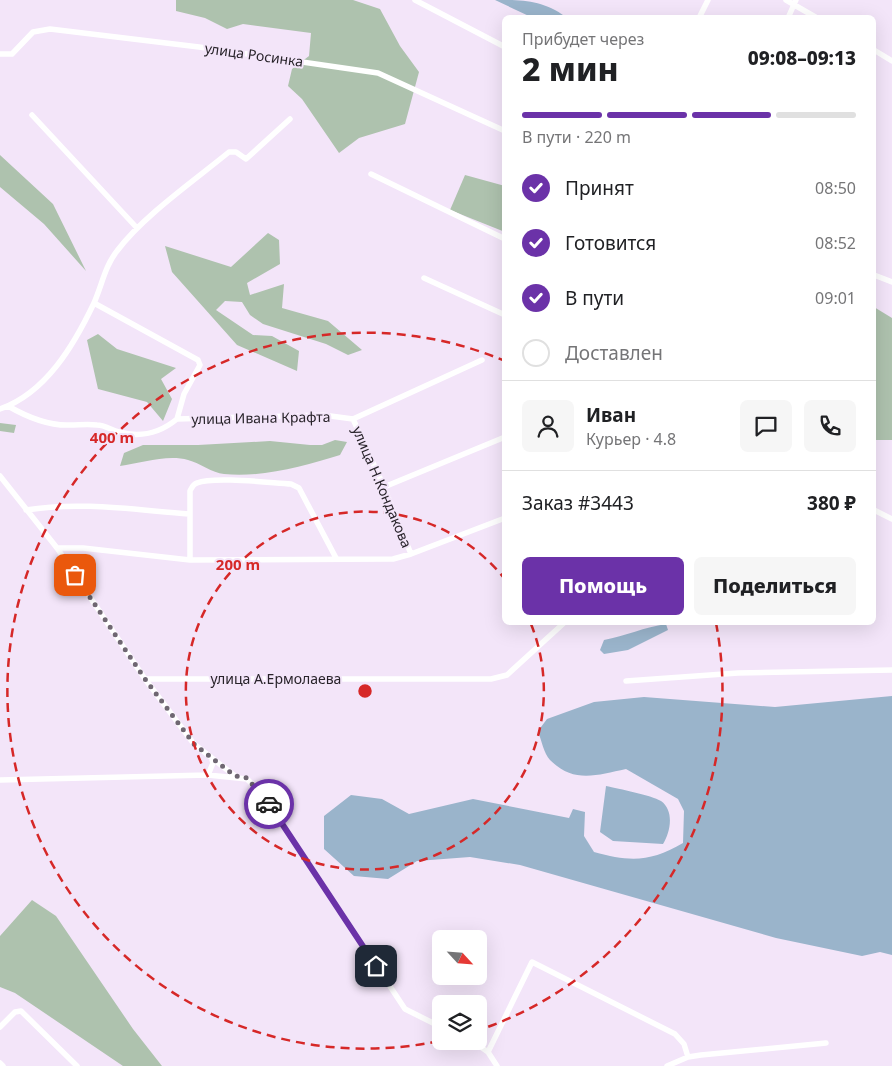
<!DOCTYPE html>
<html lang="ru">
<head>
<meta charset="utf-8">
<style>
	:root { --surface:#fff; --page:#f6f6f6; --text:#202124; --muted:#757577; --line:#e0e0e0; --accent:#6b32a8 }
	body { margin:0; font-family:"Noto Sans",sans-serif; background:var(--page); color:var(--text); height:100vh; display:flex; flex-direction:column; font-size:19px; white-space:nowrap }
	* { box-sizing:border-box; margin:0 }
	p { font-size:16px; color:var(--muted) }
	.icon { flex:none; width:28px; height:28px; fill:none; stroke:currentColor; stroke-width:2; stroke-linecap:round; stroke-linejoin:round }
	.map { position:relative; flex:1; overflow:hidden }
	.side { position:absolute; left:502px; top:15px; width:374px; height:610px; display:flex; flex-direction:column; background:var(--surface); border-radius:8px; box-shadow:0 5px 20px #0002 }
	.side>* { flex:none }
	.needle { width:32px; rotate:116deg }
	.tools { position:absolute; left:432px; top:930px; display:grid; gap:10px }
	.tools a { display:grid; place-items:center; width:55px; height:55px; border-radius:8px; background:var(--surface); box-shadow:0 5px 20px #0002; font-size:25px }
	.pin { position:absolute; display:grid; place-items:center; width:42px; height:42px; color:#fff; margin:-21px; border-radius:10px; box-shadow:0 2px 8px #0006 }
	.courier { position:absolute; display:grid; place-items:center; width:50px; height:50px; margin:-25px; border:4px solid #6b32a8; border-radius:50%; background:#fff; color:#222; box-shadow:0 1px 6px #0007 }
	.headline em { font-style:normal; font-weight:800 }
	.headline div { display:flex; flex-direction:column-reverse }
	.headline { display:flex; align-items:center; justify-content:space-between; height:85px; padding:0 20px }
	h1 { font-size:32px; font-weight:800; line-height:38px }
	.bar { display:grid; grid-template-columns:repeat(4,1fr); gap:8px 5px; align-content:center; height:60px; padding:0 20px }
	.bar i { height:6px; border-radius:4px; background:var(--line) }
	.bar .selected { background:var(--accent) }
	.bar p { grid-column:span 4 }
	.line { display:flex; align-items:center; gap:12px; padding:0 20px; border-top:1px solid var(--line) }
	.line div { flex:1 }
	.round { display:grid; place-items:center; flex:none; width:52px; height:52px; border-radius:8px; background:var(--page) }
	ol { padding:0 20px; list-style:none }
	li { display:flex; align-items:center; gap:15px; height:55px }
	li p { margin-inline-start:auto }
	li .icon { padding:5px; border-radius:50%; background:var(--accent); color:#fff; stroke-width:4 }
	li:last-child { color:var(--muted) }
	li i { width:28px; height:28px; border:2px solid var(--line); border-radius:50% }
	.action { display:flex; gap:10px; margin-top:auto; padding:10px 20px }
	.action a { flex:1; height:58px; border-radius:8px; background:var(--accent); color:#fff; font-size:20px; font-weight:800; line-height:58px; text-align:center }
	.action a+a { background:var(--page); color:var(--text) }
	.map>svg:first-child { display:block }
	.green { fill:#aec2ae }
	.water { fill:#9ab4cb }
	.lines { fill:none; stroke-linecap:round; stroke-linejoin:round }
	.minor { stroke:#fff; stroke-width:5.5 }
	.done { stroke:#6f6772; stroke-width:5; stroke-dasharray:0 9 }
	.route { stroke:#6b32a8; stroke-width:6 }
	.ring { fill:none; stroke:#d62828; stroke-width:2.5; stroke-dasharray:9 6 }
	.labels { text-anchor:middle; stroke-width:4; stroke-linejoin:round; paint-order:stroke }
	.street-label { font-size:14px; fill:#28232a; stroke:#f3e5f9 }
	.centre { fill:#d62828; stroke:#f3e5f9; stroke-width:2.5 }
	.ring-label { font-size:15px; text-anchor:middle; font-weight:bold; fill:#d62828; stroke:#f3e5f9; stroke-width:4; stroke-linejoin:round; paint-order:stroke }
</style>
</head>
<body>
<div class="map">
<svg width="892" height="1066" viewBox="0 0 892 1066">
	<rect width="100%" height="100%" fill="#f3e5f9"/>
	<path class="green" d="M176,0h177l27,9 20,37 19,26 -14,52 -46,14 -20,15 -37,-54 -14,-13 4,-17 17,-13 2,-23 -68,-9 -16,5 -22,-11 -29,-7z
		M0,155l53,49 33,67 -42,-47 -44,-37z
		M465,175l40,11v46l-55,-22z
		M268,233l11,7 1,24 -33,19 3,12 34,-11 -2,24 46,13 34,29 -14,5 -22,-11 -63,-20 -13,-9 -8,-13 -17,-1 -9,9 37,25 19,1 27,15 -2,20 -60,-26 -65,-73 -7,-26 66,21z
		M874,307l18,11v122h-18z
		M98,334l19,15 59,19 -15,11 11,20 -9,22 -16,-19 -49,-13 -11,-49z
		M0,423l16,2 -2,8 -14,-2z
		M335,440l12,2 -7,13c-35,11 -79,23 -116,19 -12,-1 -24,-11 -36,-14 -20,-6 -47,3 -68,6l4,-13 19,-8h55l72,-4 40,4h12z
		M32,900l24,16 77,113 29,37h-39l-108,-73 -15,-6v-51z"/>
	<path class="water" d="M495,0c29,0 47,0 71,17h-35z
		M666,624l2,6 -40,20 -24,4 -4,-4 4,-10c21,-4 41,-13 62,-16z
		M892,696v259l-12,-3 -18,4 -86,-18 -256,-73 -50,-8 -53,4 -29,18 -34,-3 -30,-27v-33l27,-21 31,4 27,15 64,-15 96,19 4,-9 12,3 -1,24 10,16c36,10 57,10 89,-9l1,-32 -6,-12 -52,-30c-29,6 -52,15 -76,-9 -6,-6 -9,-21 -12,-29l9,-12 47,-17 50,-5 131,10z
		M606,786c13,3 45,9 55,15 14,10 9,32 2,43l-50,-3 -13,-9z"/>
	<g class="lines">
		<path class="minor" d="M415,0l90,47
			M786,0l31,18
			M699,18l9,-18
			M788,18l8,-18
			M874,50l18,11
			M0,54h12l21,-22 17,-3 149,18 179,26 127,58
			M32,115l105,113
			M371,174l134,65
			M874,275l18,7
			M424,278l81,37
			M94,303l104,57 2,5 -16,29 -7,25
			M8,406c19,11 40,20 62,19 9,0 18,-1 27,0 8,0 14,5 22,7 22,6 41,1 58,-13l146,-4 30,4 129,-59
			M0,409c46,-16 74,-64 94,-106 8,-18 11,-37 23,-52 26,-35 78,-71 112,-99h7l10,7 44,-40
			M353,419l31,68 27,67
			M0,476l57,72 88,131 49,65 41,32
			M384,487l121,-50
			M26,510c54,-9 109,0 163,4
			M874,510l18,9
			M57,548h26l107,12 203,-1 18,-5 94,-36
			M190,560v-69c2,-4 3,-7 7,-8 17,-7 74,0 94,1l8,4 37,70
			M145,679h346l16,-4 58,-53
			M626,681l112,-8 154,-3
			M208,775l5,-12 -2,-6
			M0,780l208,-5 39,4 17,17 141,213 36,18
			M0,1027l15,-15 6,-1 56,55
			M472,1041l16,11 9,14
			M488,1052l44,-90 143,72 9,10 4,13
			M0,1063l3,3
			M667,1066l21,-9 13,-2 125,-12"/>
	</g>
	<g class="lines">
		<path class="done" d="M75,575l70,104 49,65 41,32 12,2 22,26"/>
		<path class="route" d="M269,804l107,162"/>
	</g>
	<g class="ring">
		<path d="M531 624A179 179 0 1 1 504 578"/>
		<path d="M439 1041A358 358 0 1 1 505 361M716 623A358 358 0 0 1 482 1029"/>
	</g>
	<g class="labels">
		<g class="street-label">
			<text transform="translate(254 55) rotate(8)" y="5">улица Росинка</text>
			<text transform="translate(261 418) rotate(-1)" y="5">улица Ивана Крафта</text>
			<text transform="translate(382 487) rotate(67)" y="5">улица Н.Кондакова</text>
			<text x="276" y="684">улица А.Ермолаева</text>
		</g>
	</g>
	<circle cx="365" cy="691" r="8" class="centre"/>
	<g class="ring-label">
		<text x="112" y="443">400 m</text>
		<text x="238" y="570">200 m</text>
	</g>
</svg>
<div class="tools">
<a><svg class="needle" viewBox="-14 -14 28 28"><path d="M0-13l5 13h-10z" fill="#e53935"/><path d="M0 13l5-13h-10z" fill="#757577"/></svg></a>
<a><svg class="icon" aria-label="layers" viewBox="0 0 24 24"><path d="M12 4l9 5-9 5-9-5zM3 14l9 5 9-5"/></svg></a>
</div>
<div class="pin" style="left:75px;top:575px;background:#ea580c"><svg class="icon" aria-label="bag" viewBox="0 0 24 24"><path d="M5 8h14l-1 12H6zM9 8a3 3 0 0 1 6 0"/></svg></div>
<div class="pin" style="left:376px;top:966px;background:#1f2937"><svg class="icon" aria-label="home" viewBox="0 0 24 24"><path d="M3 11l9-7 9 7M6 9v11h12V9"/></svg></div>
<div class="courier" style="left:269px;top:804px"><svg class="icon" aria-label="car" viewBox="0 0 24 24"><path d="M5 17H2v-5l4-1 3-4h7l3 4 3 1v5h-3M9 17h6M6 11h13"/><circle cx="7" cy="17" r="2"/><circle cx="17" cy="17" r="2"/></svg></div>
<section class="side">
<div class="headline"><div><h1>2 мин</h1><p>Прибудет через</p></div><em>09:08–09:13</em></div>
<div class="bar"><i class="selected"></i><i class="selected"></i><i class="selected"></i><i></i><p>В пути · 220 m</p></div>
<ol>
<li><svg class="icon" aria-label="check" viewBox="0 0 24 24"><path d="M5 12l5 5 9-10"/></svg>Принят<p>08:50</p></li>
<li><svg class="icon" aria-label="check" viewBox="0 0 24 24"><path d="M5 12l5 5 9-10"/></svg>Готовится<p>08:52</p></li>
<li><svg class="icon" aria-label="check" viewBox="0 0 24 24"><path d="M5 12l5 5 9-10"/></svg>В пути<p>09:01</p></li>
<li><i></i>Доставлен</li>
</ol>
<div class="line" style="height:90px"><a class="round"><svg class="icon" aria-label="person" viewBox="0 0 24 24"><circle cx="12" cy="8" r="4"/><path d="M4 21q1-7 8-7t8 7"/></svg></a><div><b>Иван</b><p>Курьер · 4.8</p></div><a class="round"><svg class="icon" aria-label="chat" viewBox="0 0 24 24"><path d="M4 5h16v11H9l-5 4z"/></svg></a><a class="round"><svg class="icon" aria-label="phone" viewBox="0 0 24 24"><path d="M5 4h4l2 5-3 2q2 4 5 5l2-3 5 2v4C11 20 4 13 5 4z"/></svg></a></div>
<div class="line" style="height:65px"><div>Заказ #3443</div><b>380 ₽</b></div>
<div class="action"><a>Помощь</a><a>Поделиться</a></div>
</section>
</div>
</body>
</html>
